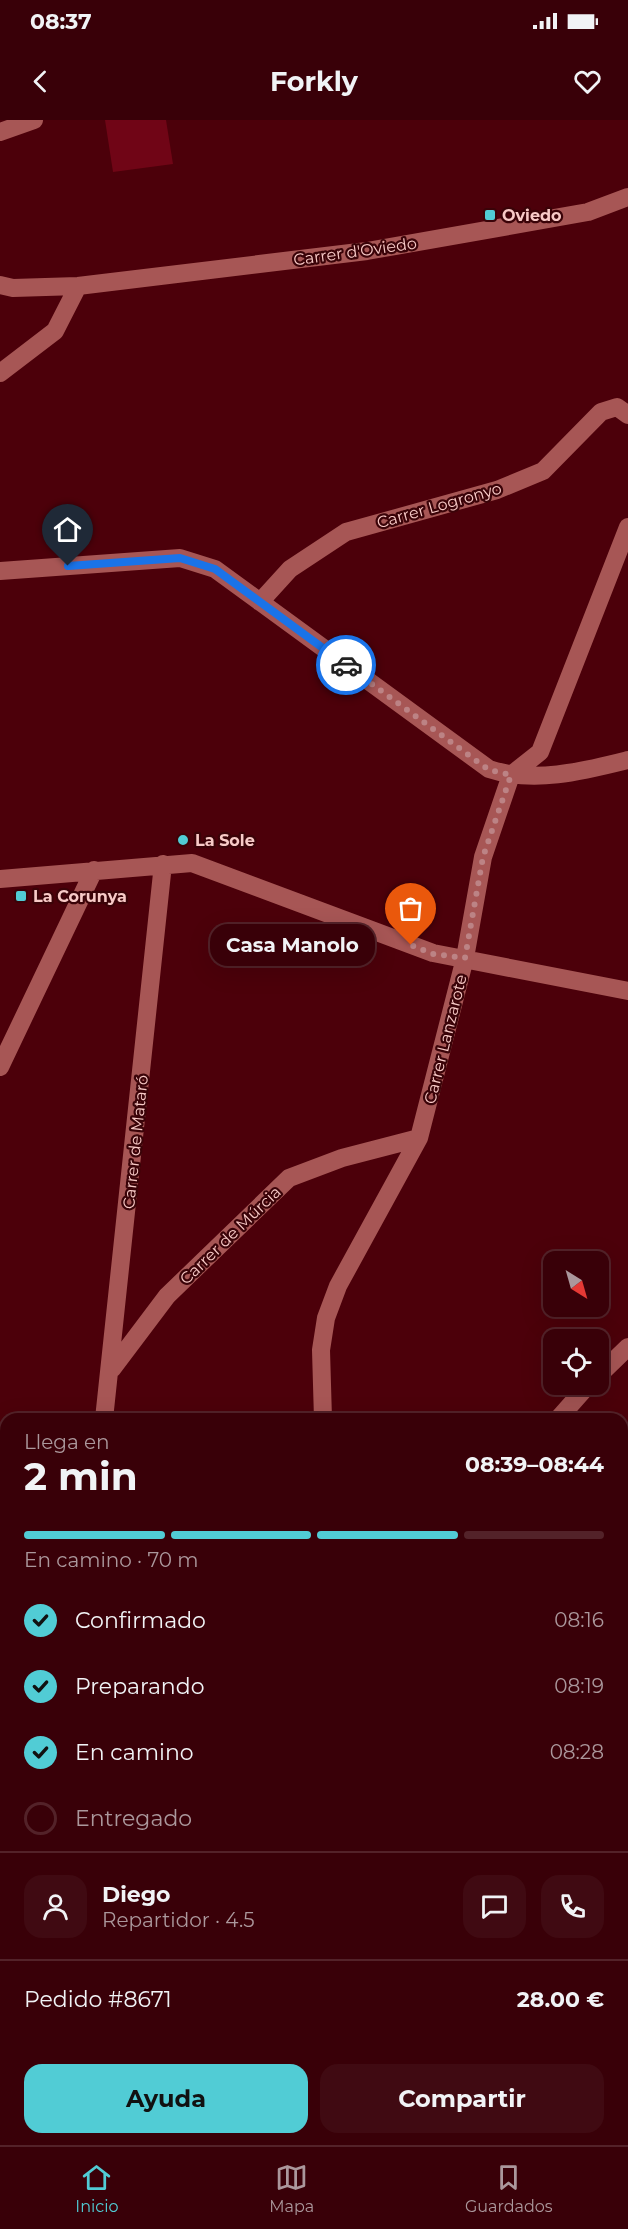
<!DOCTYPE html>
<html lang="es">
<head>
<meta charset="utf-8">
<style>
	:root { --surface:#390008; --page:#400a12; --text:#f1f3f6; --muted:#ab979c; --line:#532229; --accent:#51ccd5 }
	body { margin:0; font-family:Montserrat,sans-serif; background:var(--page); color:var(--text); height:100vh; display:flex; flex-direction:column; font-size:22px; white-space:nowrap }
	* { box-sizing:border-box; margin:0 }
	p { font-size:20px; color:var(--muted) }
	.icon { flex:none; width:33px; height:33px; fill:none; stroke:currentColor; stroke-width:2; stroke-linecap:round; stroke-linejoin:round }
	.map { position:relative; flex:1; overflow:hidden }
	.side { position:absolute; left:0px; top:1293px; width:628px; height:732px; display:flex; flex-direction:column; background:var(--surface); border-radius:18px 18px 0 0; box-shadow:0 6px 24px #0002,0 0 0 2px var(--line) }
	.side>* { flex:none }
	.needle { width:39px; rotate:143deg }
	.buttons { position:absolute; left:543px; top:1131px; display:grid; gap:12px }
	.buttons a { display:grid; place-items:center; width:66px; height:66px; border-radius:12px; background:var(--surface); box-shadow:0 6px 24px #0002,0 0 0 2px var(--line); font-size:30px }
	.pin { position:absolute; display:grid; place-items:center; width:51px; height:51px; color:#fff; margin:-62px -26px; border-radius:50% 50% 50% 0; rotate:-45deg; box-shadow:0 0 6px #0007 }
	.pin .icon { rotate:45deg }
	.courier { position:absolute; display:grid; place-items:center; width:60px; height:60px; margin:-30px; border:4px solid #1a73e8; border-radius:50%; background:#fff; color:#222; box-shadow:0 2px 8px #0007 }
	.bubble { position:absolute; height:42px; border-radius:18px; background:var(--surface); box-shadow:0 6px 24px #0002,0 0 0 2px var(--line); font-size:20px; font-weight:700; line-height:42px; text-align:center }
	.overview em { font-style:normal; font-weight:700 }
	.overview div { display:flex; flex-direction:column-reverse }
	.overview { display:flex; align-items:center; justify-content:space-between; height:102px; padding:0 24px }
	h1 { font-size:39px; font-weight:700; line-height:45px }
	.bar { display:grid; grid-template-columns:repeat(4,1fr); gap:9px 6px; align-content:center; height:72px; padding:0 24px }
	.bar i { height:8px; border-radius:4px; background:var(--line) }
	.bar .selected { background:var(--accent) }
	.bar p { grid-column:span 4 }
	.line { display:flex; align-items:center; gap:15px; padding:0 24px; border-top:2px solid var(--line) }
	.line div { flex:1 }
	.round { display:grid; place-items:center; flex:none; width:63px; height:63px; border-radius:18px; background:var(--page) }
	ol { padding:0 24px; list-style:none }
	li { display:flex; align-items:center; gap:18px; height:66px }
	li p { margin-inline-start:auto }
	li .icon { padding:6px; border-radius:50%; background:var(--accent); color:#111; stroke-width:4 }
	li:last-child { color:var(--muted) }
	li i { width:33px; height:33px; border:3px solid var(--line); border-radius:50% }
	.action { display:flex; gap:12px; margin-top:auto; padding:12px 24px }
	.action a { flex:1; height:69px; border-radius:18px; background:var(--accent); color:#111; font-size:24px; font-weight:700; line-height:69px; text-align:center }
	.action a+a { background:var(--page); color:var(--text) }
	.status { display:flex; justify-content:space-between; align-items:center; height:42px; padding:0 30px; background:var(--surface); direction:ltr }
	.status svg { height:16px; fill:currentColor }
	header { display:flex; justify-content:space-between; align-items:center; height:78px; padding:0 24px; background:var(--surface); font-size:27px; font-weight:700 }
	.tabs { display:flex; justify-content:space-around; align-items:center; height:84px; border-top:2px solid var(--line); background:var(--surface); font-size:16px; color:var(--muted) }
	.tabs a { display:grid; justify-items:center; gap:3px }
	.tabs .selected { color:var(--accent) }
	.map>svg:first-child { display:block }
	.green { fill:#0f430b }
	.building { fill:#700516 }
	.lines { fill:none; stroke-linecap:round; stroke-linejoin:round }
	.path { stroke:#9c5e62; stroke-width:4; stroke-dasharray:1.5 4.5; stroke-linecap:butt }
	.street { stroke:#a75655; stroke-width:18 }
	.done { stroke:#bc8385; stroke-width:6; stroke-dasharray:0 10.8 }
	.route { stroke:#1a73e8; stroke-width:8 }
	.poi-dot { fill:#51ccd5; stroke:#3a0308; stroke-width:2 }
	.labels { text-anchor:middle; stroke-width:4.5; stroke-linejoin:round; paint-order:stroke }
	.poi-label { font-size:16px; font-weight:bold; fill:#f8cac7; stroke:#3a0308; text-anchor:start }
	.street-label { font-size:16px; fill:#f8cac7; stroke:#3a0308 }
</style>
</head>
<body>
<div class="status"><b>08:37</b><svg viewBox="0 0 49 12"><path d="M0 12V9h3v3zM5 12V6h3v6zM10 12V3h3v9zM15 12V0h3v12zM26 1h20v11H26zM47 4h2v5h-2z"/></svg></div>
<header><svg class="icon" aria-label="back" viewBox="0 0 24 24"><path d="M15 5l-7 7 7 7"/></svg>Forkly<svg class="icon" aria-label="heart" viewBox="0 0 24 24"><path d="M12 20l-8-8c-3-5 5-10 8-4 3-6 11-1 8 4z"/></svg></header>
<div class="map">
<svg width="628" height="2025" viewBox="0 0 628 2025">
	<rect width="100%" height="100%" fill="#4c000a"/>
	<path class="green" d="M628,1875v150h-160l5,-6h149v-140z
		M259,2019h161l-5,6h-164z"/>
	<path class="building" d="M105,0h61l7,44 -60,8z"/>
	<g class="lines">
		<path class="path" d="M0,1498l6,-8
			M0,1640l6,4"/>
		<path class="street" d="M0,12l34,-12
			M0,165l13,3 65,-2 289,-35 221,-39 40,-15
			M0,253l55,-42 23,-45
			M0,451l180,-13 35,11 274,200c45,15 95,2 139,-9
			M260,482l30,-33 56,-37 151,-42 46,-19 58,-59 16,-5 11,8
			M0,759l192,-16 241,90 195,38
			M0,947l94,-197
			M112,1249l55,-73 122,-118 53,-20 77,-20
			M598,1256l30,-29
			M104,1299l59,-555
			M323,1299l-2,-69 5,-32 12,-32 81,-148 46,-180 18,-101 28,-82 29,-23 88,-225
			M558,1299l31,-35
			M0,1314l6,2
			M0,1352l6,2
			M0,1537l6,-7
			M622,1537l6,1
			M622,1754l6,7
			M622,1851l6,-4
			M0,1889l6,4
			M150,2019l5,6
			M442,2025l5,-6"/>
	</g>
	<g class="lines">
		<path class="done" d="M346,545l143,105 22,5 -28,82 -18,101 -32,-4 -22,-9"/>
		<path class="route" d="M68,446l112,-8 35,11 131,96"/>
	</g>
	<g class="poi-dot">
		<rect x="484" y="89" width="12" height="12" rx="3"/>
		<circle cx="183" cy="720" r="6"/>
		<rect x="15" y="770" width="12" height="12" rx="3"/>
	</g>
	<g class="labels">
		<g class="poi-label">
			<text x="502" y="101">Oviedo</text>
			<text x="195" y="726">La Sole</text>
			<text x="33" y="782">La Corunya</text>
		</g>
		<g class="street-label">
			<text transform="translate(355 131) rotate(-8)" y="6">Carrer d'Oviedo</text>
			<text transform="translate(439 385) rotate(-16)" y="6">Carrer Logronyo</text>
			<text transform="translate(445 919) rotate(-76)" y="6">Carrer Lanzarote</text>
			<text transform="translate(135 1022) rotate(-84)" y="6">Carrer de Mataró</text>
			<text transform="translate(230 1115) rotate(-44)" y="6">Carrer de Múrcia</text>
		</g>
	</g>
</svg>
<div class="buttons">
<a><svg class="needle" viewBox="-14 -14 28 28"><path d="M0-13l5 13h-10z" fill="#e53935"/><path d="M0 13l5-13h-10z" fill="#ab979c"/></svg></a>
<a><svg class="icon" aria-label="locate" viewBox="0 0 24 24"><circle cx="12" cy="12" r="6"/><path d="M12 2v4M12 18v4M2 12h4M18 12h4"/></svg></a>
</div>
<div class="pin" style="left:411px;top:825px;background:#ea580c"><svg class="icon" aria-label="bag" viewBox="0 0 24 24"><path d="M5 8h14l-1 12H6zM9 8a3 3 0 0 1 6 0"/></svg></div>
<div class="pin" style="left:68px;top:446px;background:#1f2937"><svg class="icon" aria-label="home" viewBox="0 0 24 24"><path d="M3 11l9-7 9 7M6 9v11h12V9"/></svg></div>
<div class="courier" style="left:346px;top:545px"><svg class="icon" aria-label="car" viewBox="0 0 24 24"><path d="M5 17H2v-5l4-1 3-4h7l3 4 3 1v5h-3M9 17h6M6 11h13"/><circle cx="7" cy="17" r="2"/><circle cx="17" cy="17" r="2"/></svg></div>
<div class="bubble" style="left:210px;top:804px;width:165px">Casa Manolo</div>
<section class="side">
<div class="overview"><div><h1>2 min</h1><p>Llega en</p></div><em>08:39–08:44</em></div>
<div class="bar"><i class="selected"></i><i class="selected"></i><i class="selected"></i><i></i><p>En camino · 70 m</p></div>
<ol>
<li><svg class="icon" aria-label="check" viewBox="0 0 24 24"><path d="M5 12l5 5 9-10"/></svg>Confirmado<p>08:16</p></li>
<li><svg class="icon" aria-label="check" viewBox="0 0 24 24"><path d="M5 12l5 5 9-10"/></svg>Preparando<p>08:19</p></li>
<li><svg class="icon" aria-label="check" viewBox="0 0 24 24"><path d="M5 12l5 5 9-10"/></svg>En camino<p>08:28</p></li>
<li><i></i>Entregado</li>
</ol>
<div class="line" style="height:108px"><a class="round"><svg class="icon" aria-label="person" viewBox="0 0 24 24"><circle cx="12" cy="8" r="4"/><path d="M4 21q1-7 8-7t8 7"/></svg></a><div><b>Diego</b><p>Repartidor · 4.5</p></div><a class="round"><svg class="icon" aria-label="chat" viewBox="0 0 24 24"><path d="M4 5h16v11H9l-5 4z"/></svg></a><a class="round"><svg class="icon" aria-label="phone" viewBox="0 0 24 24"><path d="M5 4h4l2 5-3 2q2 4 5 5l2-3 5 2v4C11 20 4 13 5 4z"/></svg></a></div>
<div class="line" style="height:78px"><div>Pedido #8671</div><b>28.00 €</b></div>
<div class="action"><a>Ayuda</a><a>Compartir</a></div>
</section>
</div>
<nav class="tabs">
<a class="selected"><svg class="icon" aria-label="home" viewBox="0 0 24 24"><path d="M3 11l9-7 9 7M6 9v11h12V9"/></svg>Inicio</a>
<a><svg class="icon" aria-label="map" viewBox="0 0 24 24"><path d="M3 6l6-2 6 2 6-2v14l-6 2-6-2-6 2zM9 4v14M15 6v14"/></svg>Mapa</a>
<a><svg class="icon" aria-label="saved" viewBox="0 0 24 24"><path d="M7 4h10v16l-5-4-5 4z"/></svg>Guardados</a>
</nav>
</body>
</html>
